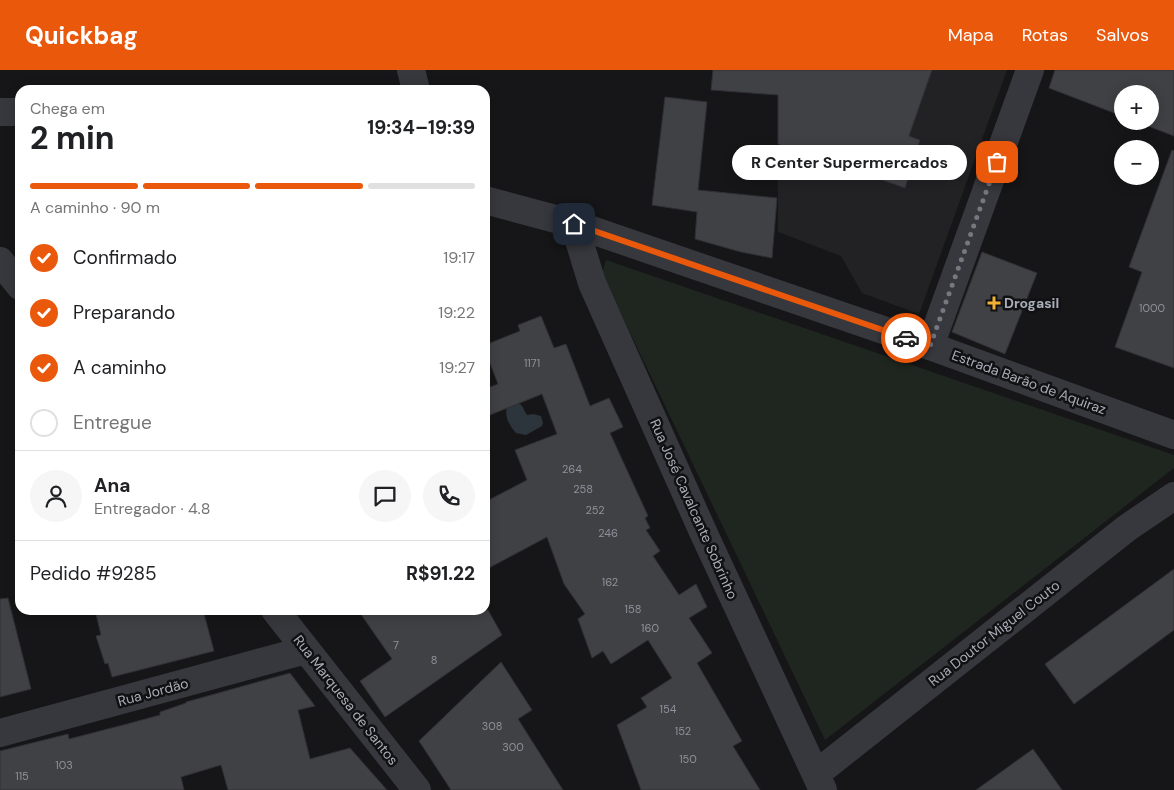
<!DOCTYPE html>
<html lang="pt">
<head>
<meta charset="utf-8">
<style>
	:root { --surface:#fff; --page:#f6f6f6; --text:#202124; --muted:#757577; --line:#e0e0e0; --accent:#ea580c }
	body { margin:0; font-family:"DM Sans",sans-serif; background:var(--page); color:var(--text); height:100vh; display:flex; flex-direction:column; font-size:19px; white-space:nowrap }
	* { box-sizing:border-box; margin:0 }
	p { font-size:16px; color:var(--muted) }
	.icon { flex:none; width:28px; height:28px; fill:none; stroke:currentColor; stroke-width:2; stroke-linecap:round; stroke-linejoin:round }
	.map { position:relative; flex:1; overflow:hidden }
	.panel { position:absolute; left:15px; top:15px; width:475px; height:530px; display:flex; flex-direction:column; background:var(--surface); border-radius:15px; box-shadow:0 2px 12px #0003 }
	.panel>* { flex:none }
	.buttons { position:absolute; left:1114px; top:15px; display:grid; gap:10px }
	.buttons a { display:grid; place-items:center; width:45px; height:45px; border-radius:50%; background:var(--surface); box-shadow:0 2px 12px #0003; font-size:25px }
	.pin { position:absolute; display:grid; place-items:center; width:42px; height:42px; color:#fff; margin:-21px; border-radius:10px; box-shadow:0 2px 8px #0006 }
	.courier { position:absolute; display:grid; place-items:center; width:50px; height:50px; margin:-25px; border:4px solid #ea580c; border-radius:50%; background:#fff; color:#222; box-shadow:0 1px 6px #0007 }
	.bubble { position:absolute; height:35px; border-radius:18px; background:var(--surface); box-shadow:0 2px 12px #0003; font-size:16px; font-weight:700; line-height:35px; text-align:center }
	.overview em { font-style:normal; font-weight:700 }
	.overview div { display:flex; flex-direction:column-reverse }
	.overview { display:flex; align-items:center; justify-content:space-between; height:85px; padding:0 15px }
	h1 { font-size:32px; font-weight:700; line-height:38px }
	.bar { display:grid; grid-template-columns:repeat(4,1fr); gap:8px 5px; align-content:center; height:60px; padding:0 15px }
	.bar i { height:6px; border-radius:4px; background:var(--line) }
	.bar .selected { background:var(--accent) }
	.bar p { grid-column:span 4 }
	.line { display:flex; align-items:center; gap:12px; padding:0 15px; border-top:1px solid var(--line) }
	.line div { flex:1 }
	.round { display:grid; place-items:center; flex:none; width:52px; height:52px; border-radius:26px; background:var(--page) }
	ol { padding:0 15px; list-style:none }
	li { display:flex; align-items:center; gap:15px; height:55px }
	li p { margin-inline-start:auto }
	li .icon { padding:5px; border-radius:50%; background:var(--accent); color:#fff; stroke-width:4 }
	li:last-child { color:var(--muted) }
	li i { width:28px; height:28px; border:2px solid var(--line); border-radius:50% }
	header { display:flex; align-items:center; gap:30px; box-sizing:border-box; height:70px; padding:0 25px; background:var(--accent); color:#fff }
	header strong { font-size:24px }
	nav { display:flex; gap:28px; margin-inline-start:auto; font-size:18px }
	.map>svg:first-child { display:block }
	.built { fill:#222225 }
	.green { fill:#1e261f }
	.water { fill:#2c353c }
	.building { fill:#404145; stroke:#303034 }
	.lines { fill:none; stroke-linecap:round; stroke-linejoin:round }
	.minor { stroke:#37383d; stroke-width:28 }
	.tertiary { stroke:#37383d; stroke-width:28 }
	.done { stroke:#757880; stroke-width:5; stroke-dasharray:0 9 }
	.route { stroke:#ea580c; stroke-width:6 }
	.poi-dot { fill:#f2b134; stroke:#111113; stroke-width:2 }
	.labels { text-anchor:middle; stroke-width:5; stroke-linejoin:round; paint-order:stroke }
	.number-label { font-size:11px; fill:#8e929b }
	.poi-label { font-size:14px; font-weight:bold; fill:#a8adb8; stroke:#111113; text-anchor:start }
	.street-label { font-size:14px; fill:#a8adb8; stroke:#111113 }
</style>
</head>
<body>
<header>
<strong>Quickbag</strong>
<nav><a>Mapa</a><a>Rotas</a><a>Salvos</a></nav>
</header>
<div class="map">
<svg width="1174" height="720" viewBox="0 0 1174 720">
	<rect width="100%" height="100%" fill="#161618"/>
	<path class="built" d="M778,0h229l-88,244 -57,-21 -21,-37 -63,-24z"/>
	<path class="green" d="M606,190l568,195v13l-349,272 -223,-466z"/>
	<path class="water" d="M516,333c8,1 7,7 11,12l6,-1 8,2 2,7 -1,3 -16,9 -10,-2c-6,-7 -12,-16 -9,-26z"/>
	<path class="building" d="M713,0h219l-23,66 11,4 -15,48 -127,-44v-49l-67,-5z
		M1055,0h119v66l-39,-15h15v-27h-28v22l-73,-28z
		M665,27l42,5 -9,88 79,8 -5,60 -31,-6 -46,-13 2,-27 -45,-7z
		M1172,80l2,1v217l-59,-21 27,-75 -13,-5z
		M982,182l55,21 -32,81 -53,-22z
		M541,246l13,32 12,-4 24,62 19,-8 14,29 -13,6 38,83 -3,2 5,10 -4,2 14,21 -7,5 26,39 17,-11 11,23 -18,11 23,35 -15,10 45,78 -9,5 27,44h-119l-24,-65 30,-18 -6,-9 31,-20 -24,-38 -37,24 -8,-13 -11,7 -14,-39 7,-5 -21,-30 -17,-47 -62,33v-68l42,-22 -12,-30 42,-16 -15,-40 -57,23v-28l13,-5 -13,-34v-5l35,-14 -2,-6z
		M1174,499v61l-100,74 -29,-40z
		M8,528l23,91 -31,8v-98z
		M95,540h108l11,41 -102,26 -4,-14 -3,1 -9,-28 5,-1z
		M358,540h130l14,25 -117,82 -25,-36 32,-22z
		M501,592l31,48 -14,9 45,71h-112l-32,-49z
		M290,603l25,33 -17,4 12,49 40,-11 37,42h-159l-7,-25 -40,12 3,13h-184v-39l68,-17 1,5 58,-15 33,-9v-3l26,-9v-1z
		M1033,679l29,41h-86z"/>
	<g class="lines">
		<path class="minor" d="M411,0l5,20
			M574,154l18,59 112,251 119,256
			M0,191l20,25
			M930,276l100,-276
			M275,540l142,180
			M0,663l306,-83
			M816,704l311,-246 47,-32"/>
		<path class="tertiary" d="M0,42h20
			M485,130l89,24 356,122 244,89"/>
	</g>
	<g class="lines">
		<path class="done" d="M906,268l24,8 67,-184"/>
		<path class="route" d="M574,154l332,114"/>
	</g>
	<path class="poi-dot" d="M991.5 225.5h5v5h5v5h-5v5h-5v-5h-5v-5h5z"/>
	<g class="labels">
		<g class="number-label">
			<text x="1152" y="242">1000</text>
			<text x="532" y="297">1171</text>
			<text x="572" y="403">264</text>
			<text x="583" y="423">258</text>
			<text x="595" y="444">252</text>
			<text x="608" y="467">246</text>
			<text x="610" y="516">162</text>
			<text x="633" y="543">158</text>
			<text x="650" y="562">160</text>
			<text x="396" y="579">7</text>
			<text x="434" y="594">8</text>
			<text x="668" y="643">154</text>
			<text x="492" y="660">308</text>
			<text x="683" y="665">152</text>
			<text x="513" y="681">300</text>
			<text x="688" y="693">150</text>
			<text x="64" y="699">103</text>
			<text x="22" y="710">115</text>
		</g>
		<g class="poi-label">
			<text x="1004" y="238">Drogasil</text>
		</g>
		<g class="street-label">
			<text transform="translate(1029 312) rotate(20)" y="5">Estrada Barão de Aquiraz</text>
			<text transform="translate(694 439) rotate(66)" y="5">Rua José Cavalcante Sobrinho</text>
			<text transform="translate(994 563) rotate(-38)" y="5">Rua Doutor Miguel Couto</text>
			<text transform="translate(153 622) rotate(-15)" y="5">Rua Jordão</text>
			<text transform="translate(346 630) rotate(52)" y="5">Rua Marquesa de Santos</text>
		</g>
	</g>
</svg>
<div class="buttons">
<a>+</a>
<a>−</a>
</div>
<div class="pin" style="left:997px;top:92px;background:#ea580c"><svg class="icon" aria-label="bag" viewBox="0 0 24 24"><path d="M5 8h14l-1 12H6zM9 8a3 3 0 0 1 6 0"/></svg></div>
<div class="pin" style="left:574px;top:154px;background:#1f2937"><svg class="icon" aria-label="home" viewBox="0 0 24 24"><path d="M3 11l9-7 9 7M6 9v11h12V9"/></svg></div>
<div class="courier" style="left:906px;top:268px"><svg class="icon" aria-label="car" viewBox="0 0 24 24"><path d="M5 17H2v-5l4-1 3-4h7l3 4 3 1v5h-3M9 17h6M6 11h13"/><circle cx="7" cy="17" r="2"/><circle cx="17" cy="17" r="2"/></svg></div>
<div class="bubble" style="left:732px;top:75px;width:235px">R Center Supermercados</div>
<section class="panel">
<div class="overview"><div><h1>2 min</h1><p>Chega em</p></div><em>19:34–19:39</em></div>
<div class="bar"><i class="selected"></i><i class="selected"></i><i class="selected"></i><i></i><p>A caminho · 90 m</p></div>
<ol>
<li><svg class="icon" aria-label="check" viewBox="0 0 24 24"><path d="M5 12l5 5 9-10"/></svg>Confirmado<p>19:17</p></li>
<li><svg class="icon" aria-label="check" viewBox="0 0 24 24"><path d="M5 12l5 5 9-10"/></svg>Preparando<p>19:22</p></li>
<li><svg class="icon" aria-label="check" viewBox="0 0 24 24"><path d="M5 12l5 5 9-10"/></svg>A caminho<p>19:27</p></li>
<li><i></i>Entregue</li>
</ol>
<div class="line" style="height:90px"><a class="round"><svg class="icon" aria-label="person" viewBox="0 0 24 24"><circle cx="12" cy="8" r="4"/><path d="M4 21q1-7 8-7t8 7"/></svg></a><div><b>Ana</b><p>Entregador · 4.8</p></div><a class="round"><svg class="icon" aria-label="chat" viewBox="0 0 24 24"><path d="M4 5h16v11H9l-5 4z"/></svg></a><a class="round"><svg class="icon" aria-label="phone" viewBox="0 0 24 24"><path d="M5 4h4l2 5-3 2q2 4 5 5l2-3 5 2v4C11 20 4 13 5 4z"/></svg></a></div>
<div class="line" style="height:65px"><div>Pedido #9285</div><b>R$91.22</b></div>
</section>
</div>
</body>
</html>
